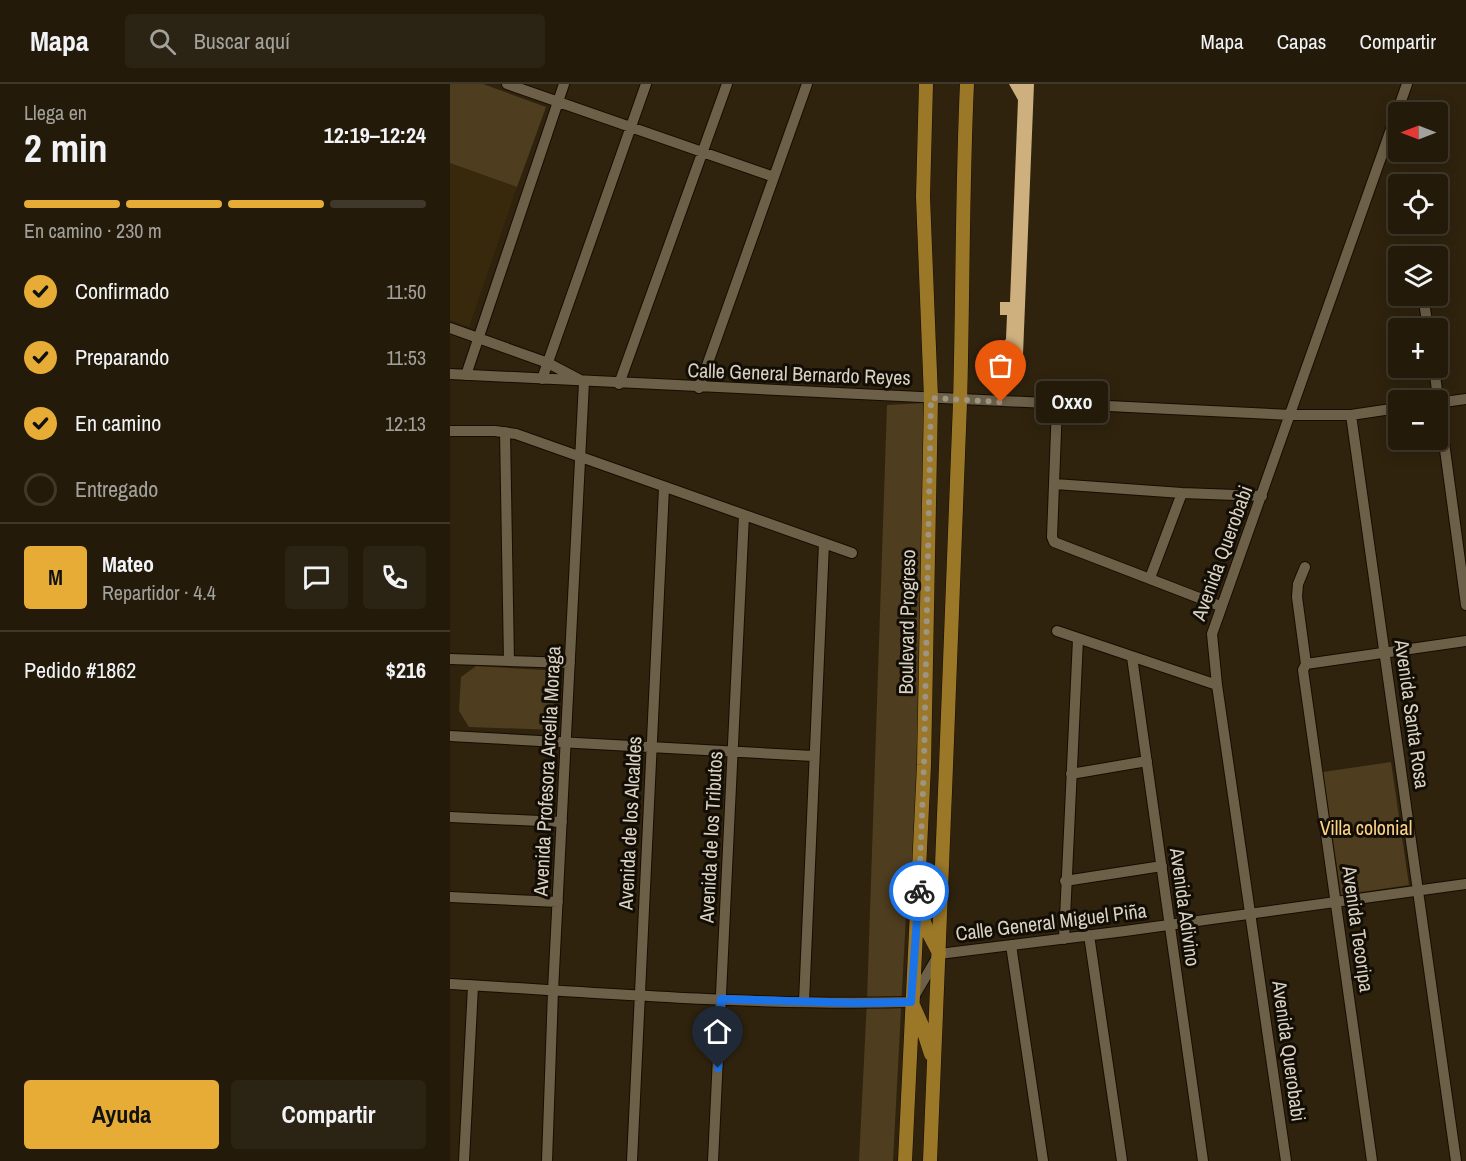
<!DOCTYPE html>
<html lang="es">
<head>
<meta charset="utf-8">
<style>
	:root { --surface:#231a0a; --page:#2b2313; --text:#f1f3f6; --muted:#a3a19c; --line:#40382b; --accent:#e6ac36 }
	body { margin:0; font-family:"Archivo Narrow",sans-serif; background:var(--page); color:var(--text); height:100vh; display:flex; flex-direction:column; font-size:22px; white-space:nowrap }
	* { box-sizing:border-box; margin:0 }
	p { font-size:20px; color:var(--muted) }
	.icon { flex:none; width:33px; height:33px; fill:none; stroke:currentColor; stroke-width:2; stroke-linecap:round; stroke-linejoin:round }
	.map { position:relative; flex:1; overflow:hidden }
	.panel { display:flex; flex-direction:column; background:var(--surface); width:450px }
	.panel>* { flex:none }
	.needle { width:39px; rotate:270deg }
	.fabs { position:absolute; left:938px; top:18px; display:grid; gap:12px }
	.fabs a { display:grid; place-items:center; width:60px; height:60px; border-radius:6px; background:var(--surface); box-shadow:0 3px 15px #0003,0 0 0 2px var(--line); font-size:30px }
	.pin { position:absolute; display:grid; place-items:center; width:51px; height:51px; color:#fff; margin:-62px -26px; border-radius:50% 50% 50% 0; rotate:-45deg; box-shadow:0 0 6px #0007 }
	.pin .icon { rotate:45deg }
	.courier { position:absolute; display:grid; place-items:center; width:60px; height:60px; margin:-30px; border:4px solid #1a73e8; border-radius:50%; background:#fff; color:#222; box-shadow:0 2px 8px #0007 }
	.bubble { position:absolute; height:42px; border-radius:6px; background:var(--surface); box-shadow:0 3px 15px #0003,0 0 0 2px var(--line); font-size:20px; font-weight:700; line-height:42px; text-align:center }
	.head em { font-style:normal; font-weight:700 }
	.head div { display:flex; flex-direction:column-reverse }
	.head { display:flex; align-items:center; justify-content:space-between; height:102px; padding:0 24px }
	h1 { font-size:39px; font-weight:700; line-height:45px }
	.bar { display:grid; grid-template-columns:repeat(4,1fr); gap:9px 6px; align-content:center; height:72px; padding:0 24px }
	.bar i { height:8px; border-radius:4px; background:var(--line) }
	.bar .current { background:var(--accent) }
	.bar p { grid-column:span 4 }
	.line { display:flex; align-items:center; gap:15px; padding:0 24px; border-top:2px solid var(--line) }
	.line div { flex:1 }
	.round { display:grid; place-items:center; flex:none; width:63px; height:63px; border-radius:6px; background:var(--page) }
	ol { padding:0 24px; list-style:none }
	li { display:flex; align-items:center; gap:18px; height:66px }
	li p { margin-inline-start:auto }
	li .icon { padding:6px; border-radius:50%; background:var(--accent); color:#111; stroke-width:4 }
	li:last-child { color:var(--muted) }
	li i { width:33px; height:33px; border:3px solid var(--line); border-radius:50% }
	.button { display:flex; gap:12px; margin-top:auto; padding:12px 24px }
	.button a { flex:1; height:69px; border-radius:6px; background:var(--accent); color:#111; font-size:24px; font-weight:700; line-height:69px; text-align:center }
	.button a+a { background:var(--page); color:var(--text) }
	header { display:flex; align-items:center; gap:36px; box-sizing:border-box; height:84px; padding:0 30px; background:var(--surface); border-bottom:2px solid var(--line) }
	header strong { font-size:28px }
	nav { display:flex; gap:33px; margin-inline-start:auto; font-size:21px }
	.search { width:420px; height:54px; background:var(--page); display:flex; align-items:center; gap:15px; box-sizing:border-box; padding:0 21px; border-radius:6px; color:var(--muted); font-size:22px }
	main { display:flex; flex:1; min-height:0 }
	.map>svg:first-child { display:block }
	.built { fill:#39290c }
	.green { fill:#4e3d1f }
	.building { fill:#ceb07e }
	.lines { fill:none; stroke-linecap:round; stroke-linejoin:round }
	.minor-casing { stroke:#170c00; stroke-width:12 }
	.major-casing { stroke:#170c00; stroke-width:15 }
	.minor { stroke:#6d6048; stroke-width:10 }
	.major { stroke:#9b7828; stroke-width:14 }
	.done { stroke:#9d9484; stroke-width:6; stroke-dasharray:0 10.8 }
	.route { stroke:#1a73e8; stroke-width:8 }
	.labels { text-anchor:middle; stroke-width:6; stroke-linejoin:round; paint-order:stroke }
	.street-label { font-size:20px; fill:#d8d1c4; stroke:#130e05 }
	.park-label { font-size:20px; fill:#fed388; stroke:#130e05 }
</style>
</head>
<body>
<header>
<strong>Mapa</strong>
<div class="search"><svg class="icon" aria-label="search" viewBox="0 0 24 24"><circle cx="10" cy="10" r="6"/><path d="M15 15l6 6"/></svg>Buscar aquí</div>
<nav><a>Mapa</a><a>Capas</a><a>Compartir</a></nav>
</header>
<main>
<section class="panel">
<div class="head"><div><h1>2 min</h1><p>Llega en</p></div><em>12:19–12:24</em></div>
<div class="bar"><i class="current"></i><i class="current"></i><i class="current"></i><i></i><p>En camino · 230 m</p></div>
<ol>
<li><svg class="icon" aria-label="check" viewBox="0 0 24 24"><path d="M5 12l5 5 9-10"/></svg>Confirmado<p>11:50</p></li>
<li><svg class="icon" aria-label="check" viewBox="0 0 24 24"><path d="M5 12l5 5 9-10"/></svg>Preparando<p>11:53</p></li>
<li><svg class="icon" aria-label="check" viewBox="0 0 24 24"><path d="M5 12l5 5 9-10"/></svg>En camino<p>12:13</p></li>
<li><i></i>Entregado</li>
</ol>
<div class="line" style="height:108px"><b class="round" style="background:var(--accent);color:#111">M</b><div><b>Mateo</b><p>Repartidor · 4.4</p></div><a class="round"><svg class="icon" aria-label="chat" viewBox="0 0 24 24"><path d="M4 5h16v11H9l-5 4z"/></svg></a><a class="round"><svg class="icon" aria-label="phone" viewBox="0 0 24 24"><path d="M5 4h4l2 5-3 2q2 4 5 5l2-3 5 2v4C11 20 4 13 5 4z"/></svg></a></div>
<div class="line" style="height:78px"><div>Pedido #1862</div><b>$216</b></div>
<div class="button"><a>Ayuda</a><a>Compartir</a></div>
</section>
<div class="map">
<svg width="1016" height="1077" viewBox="0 0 1016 1077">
	<rect width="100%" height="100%" fill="#2f230e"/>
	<path class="built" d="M0,79l67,24 -48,140 -19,-7z"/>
	<path class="green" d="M0,0h33l63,23 -29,80 -67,-24z
		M475,319l-2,382 -17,130 -13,246h-34l8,-161 20,-595z
		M26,582l85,5 -3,59 -89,-3 -10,-16 2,-34z
		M941,678l18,123 -68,10 -18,-123z"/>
	<path class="building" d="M559,0h25l-12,295 -25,-1 -7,-5 1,-27h8l7,-7 1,-24h-7v-13h10l8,-202z"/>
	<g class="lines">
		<g class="minor-casing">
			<path id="minor" d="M57,0l267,93
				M973,212l5,32
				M0,244l98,35 36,19 -31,609 -6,170
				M984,284l32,237
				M0,290l841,41h60l47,-7
				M16,291l98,-291
				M92,295l104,-295
				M169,300l108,-300
				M249,304l108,-304
				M987,319l29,-4
				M607,321l-5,132 2,5 166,64
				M901,331l105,746
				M0,347h45l21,3 336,119
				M55,348l4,229
				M605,400l127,9 80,3
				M855,483l-7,17 -1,13 9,67
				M700,494l32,-85
				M607,547l160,54
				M682,573l71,504
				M0,575l120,4
				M0,652l363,20
				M621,690l76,-13
				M0,733l112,5
				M615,797l97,-15
				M0,813l108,5
				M639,851l33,226
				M614,855l14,-300
				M561,861l32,216
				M0,900c153,9 308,22 461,18l28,-48 186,-23 341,-47
				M354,918l20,-459
				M14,1077l9,-175
				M182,1077l32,-673
				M263,1077l31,-646
				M836,1077l-69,-476 -5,-51 195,-550
				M922,1077l-69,-491 3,-6 160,-23"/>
		</g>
		<g class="major-casing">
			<path id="major" d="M470,826l7,20 12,23
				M463,921l8,18 10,31
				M455,1077l19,-396 7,-367 -8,-201 3,-113
				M480,1077c10,-253 21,-505 30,-758 3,-106 2,-213 7,-319"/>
		</g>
		<use href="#minor" class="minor"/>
		<use href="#major" class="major"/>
	</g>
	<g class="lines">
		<path class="done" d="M469,807l5,-126 7,-367 70,4"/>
		<path class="route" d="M268,984l3,-69 134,4 56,-1 8,-111"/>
	</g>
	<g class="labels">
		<g class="street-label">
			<text transform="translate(349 290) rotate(2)" y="7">Calle General Bernardo Reyes</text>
			<text transform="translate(772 469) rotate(-70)" y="7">Avenida Querobabi</text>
			<text transform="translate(457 538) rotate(-89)" y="7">Boulevard Progreso</text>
			<text transform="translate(962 630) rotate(82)" y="7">Avenida Santa Rosa</text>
			<text transform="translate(97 687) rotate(-87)" y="7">Avenida Profesora Arcelia Moraga</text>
			<text transform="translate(180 739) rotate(-87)" y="7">Avenida de los Alcaldes</text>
			<text transform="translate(261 753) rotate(-87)" y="7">Avenida de los Tributos</text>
			<text transform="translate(735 823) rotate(82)" y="7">Avenida Adivino</text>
			<text transform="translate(601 838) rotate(-7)" y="7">Calle General Miguel Piña</text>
			<text transform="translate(908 845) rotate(82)" y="7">Avenida Tecoripa</text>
			<text transform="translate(839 967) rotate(82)" y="7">Avenida Querobabi</text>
		</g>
		<g class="park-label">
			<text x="916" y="751">Villa colonial</text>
		</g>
	</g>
</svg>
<div class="fabs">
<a><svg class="needle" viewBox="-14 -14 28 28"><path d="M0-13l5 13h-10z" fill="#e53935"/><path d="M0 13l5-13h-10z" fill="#a3a19c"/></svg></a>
<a><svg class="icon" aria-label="locate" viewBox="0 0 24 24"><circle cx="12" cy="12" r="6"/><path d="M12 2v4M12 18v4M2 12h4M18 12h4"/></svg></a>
<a><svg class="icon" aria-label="layers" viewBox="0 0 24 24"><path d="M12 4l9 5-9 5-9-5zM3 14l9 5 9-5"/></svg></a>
<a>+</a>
<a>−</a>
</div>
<div class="pin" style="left:551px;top:318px;background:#ea580c"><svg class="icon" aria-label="bag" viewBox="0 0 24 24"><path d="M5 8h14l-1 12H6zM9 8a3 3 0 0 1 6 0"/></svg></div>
<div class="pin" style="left:268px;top:984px;background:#1f2937"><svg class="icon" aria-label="home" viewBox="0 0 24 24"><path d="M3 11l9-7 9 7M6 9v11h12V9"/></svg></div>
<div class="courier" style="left:469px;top:807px"><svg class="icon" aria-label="bike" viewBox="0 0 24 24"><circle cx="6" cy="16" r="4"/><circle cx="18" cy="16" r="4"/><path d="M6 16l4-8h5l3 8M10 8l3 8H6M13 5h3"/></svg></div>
<div class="bubble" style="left:586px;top:297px;width:72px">Oxxo</div>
</div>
</main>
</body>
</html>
